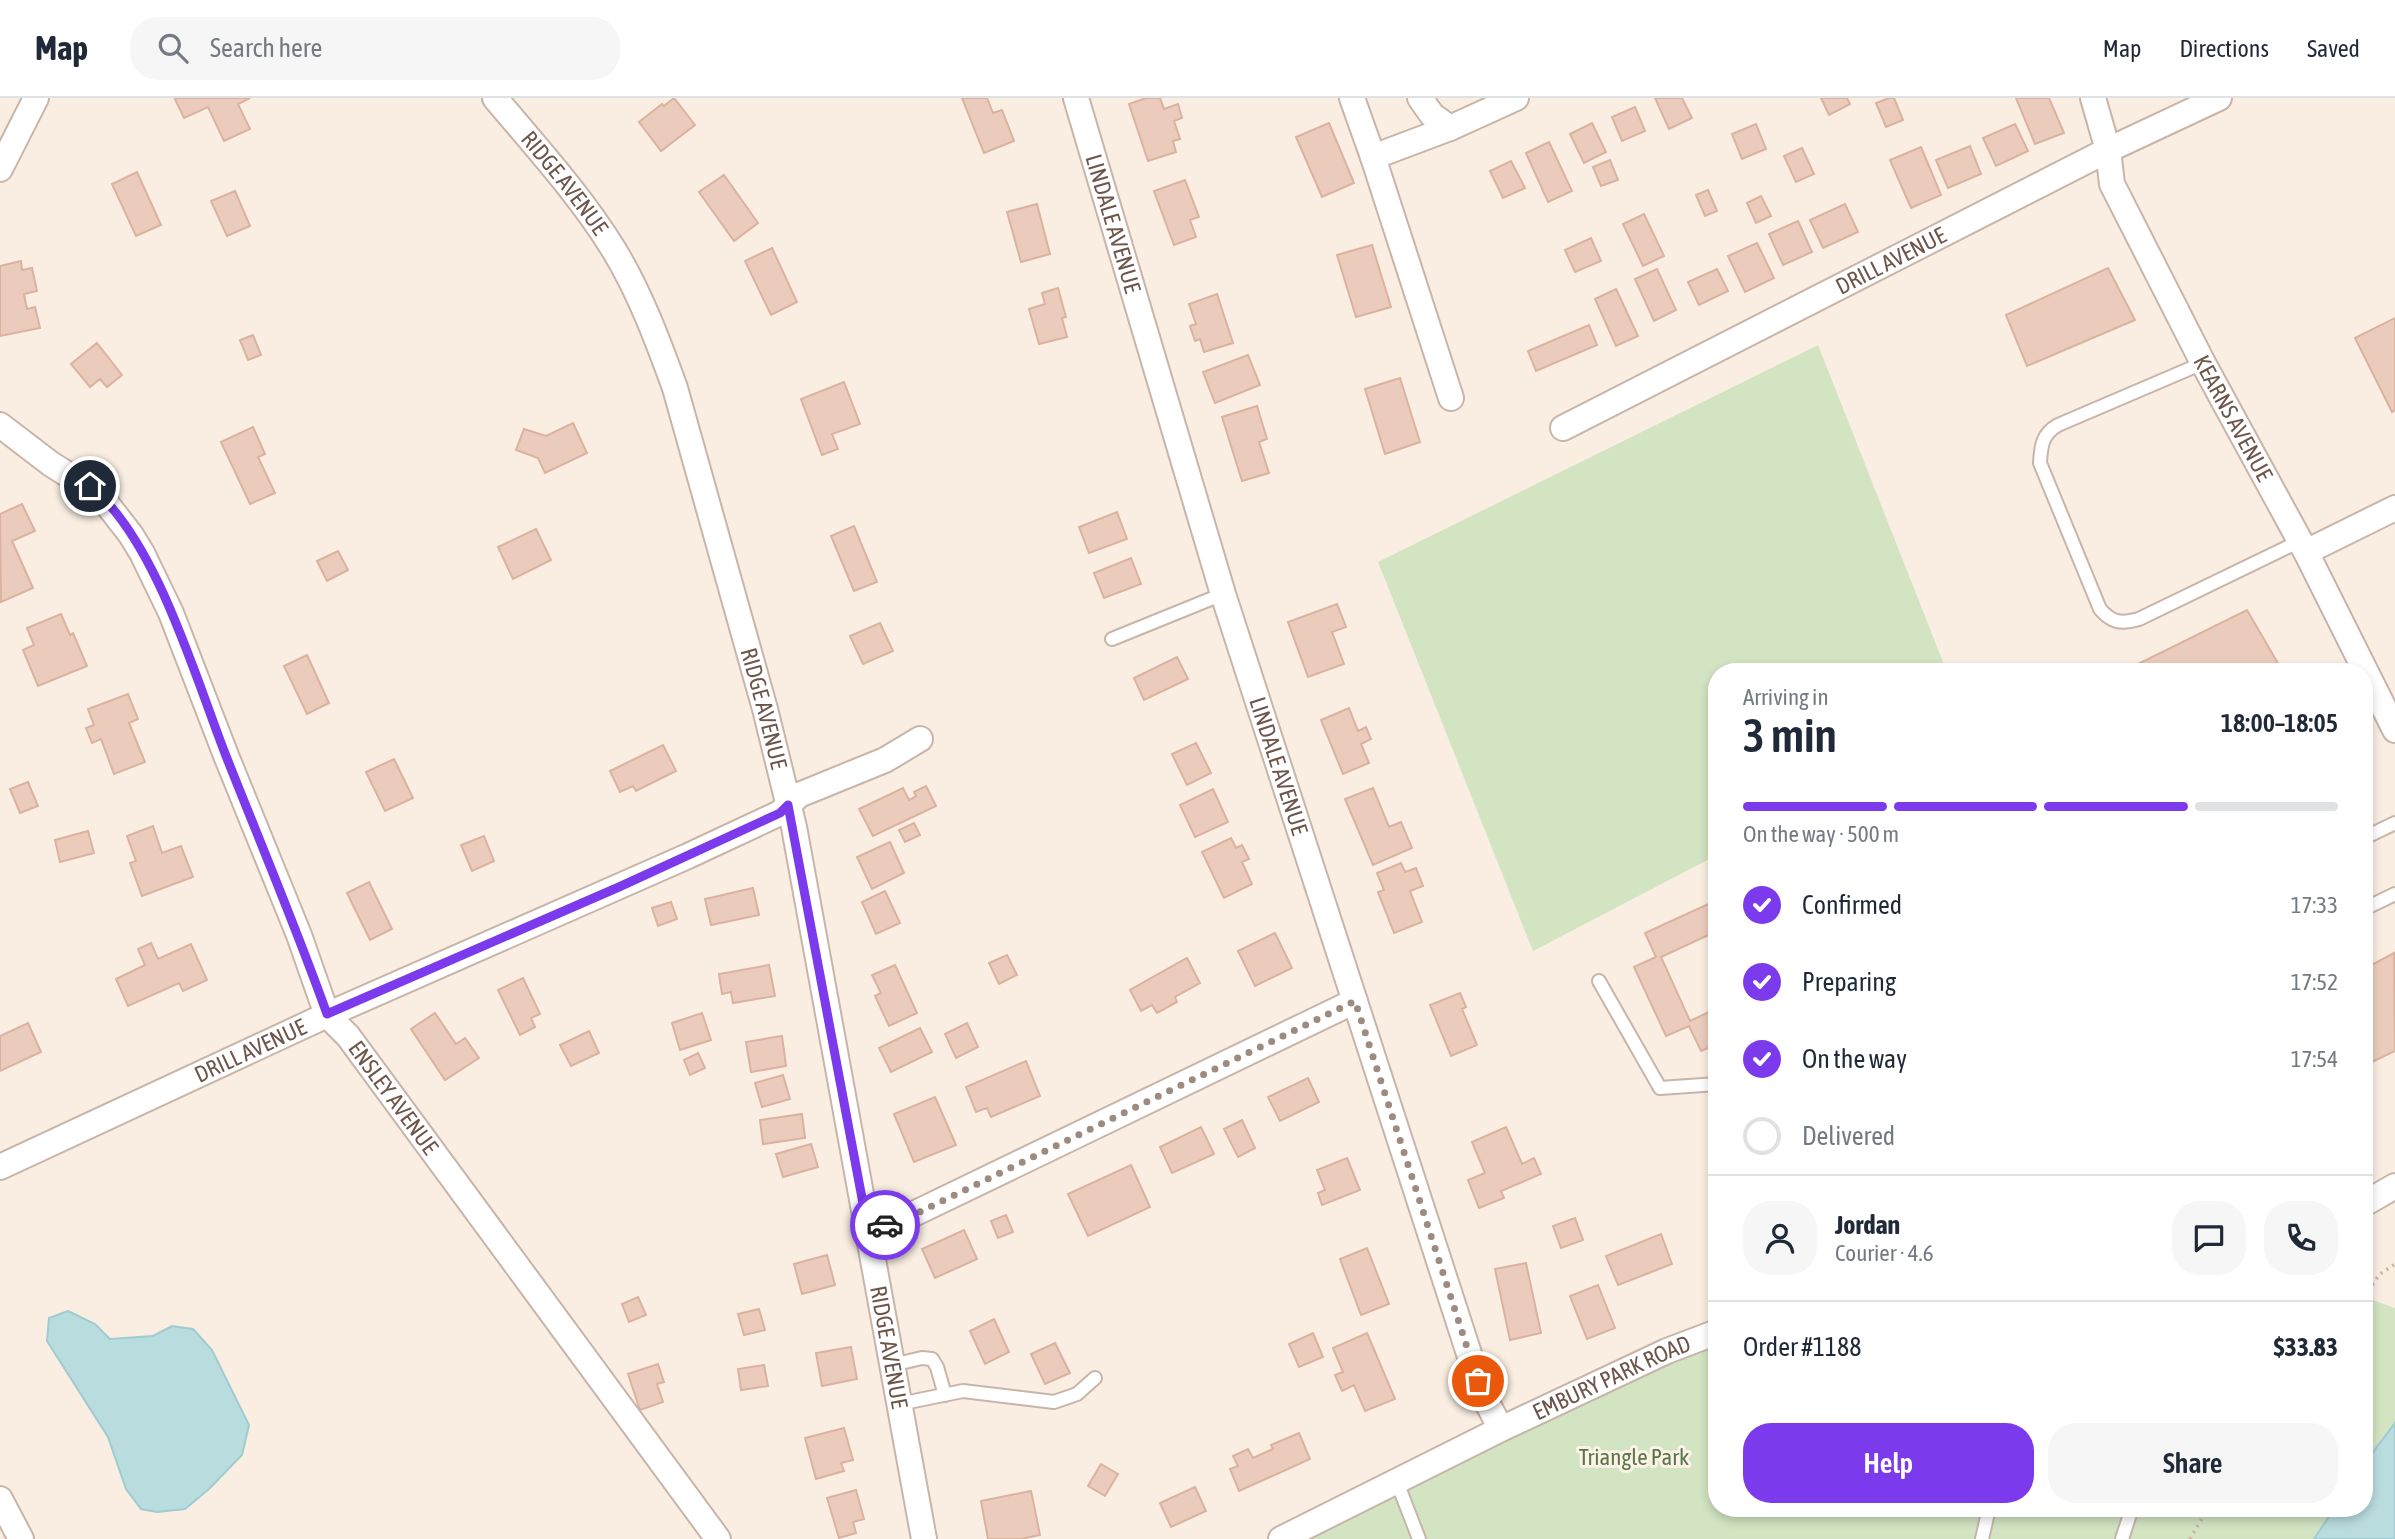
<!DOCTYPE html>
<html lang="en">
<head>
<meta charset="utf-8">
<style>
	:root { --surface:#fff; --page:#f6f6f7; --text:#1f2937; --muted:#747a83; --line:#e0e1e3; --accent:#7c3aed }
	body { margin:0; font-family:"Asap Condensed",sans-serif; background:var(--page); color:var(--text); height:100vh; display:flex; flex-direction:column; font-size:26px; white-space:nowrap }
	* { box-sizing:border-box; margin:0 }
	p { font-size:23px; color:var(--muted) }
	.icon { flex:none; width:38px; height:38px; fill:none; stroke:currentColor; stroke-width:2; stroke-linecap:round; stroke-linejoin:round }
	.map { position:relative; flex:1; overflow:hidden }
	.drawer { position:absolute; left:1708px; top:565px; width:665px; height:854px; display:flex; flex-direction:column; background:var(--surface); border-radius:28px; box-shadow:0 4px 10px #0003 }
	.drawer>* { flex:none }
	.pin { position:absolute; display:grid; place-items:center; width:60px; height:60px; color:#fff; margin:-30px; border:4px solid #fff; border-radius:50%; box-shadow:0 2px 7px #0007 }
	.courier { position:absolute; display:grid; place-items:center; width:70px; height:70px; margin:-35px; border:5px solid #7c3aed; border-radius:50%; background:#fff; color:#222; box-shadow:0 2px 9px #0007 }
	.summary em { font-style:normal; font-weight:600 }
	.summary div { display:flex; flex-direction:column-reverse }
	.summary { display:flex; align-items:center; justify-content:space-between; height:119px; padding:0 35px }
	h1 { font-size:46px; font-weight:600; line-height:52px }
	.bar { display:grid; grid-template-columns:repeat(4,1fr); gap:10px 7px; align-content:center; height:84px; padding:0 35px }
	.bar i { height:9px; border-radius:5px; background:var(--line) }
	.bar .on { background:var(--accent) }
	.bar p { grid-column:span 4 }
	.line { display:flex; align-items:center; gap:18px; padding:0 35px; border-top:2px solid var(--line) }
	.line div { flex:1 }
	.round { display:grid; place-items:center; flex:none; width:74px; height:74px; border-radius:28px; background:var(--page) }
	ol { padding:0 35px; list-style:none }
	li { display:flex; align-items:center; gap:21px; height:77px }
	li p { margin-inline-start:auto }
	li .icon { padding:7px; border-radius:50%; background:var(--accent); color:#fff; stroke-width:4 }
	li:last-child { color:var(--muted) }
	li i { width:38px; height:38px; border:4px solid var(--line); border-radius:50% }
	.action { display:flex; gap:14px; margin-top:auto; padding:14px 35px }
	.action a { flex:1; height:80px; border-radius:28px; background:var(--accent); color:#fff; font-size:28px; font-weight:600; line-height:80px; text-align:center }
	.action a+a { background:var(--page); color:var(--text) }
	header { display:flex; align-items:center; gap:42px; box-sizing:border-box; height:98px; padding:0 35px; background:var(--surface); border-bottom:2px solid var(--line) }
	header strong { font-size:33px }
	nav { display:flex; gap:38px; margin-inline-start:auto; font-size:24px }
	.search { width:490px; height:63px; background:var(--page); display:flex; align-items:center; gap:18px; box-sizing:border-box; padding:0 24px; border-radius:28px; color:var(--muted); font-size:26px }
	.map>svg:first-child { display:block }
	.green { fill:#d2e4c2 }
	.water { fill:#b9dcdf; stroke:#a0cbd0; stroke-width:2 }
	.building { fill:#ebccbc; stroke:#dbb29f; stroke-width:2 }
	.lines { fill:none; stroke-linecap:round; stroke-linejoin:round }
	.lane-casing { stroke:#c8b5aa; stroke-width:16 }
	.street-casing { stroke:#c8b5aa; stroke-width:28 }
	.path { stroke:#cfafa0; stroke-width:3.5; stroke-dasharray:2 5; stroke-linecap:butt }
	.lane { stroke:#fff; stroke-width:12 }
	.street { stroke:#fff; stroke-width:24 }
	.done { stroke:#9e8b80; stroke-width:7; stroke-dasharray:0 12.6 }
	.route { stroke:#7c3aed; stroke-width:9 }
	.labels { text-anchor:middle; stroke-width:6; stroke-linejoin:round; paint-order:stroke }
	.street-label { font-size:23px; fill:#6d554b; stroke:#fcf2e7 }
	.park-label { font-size:23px; fill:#597748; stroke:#fcf2e7 }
</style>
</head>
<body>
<header>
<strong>Map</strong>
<div class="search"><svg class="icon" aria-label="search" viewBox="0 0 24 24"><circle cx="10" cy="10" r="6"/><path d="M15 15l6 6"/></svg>Search here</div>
<nav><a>Map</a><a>Directions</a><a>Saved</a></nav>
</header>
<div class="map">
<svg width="2395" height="1441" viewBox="0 0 2395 1441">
	<rect width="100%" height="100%" fill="#f9eee1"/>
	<path class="green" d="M1818,247l129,327h-230v183l-184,96 -155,-389z
		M2364,1199l31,11v115l-31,41z
		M1717,1234v176l617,1 -20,30h-1033z"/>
	<path class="water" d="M68,1213l27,13 15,15 43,-3 19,-10 21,3 19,21 37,75 -7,30 -33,34 -24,20 -28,3 -16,-3 -15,-20 -18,-52 -61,-96 2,-23z
		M2395,1325v116h-81l20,-30 30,-1v-44z"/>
	<path class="building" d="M178,0h72l-12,6 12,25 -26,12 -16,-34 -24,11 -9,-19z
		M674,0l21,27 -34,26 -22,-29 23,-18 2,2z
		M962,0h25l6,15 9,-3 12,31 -30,12z
		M1146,0h14l4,11 14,-5 4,14 -8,3 6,18 -7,2 3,11 -28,9 -19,-57z
		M1655,0h27l10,20 -23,11z
		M1821,0h26l3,6 -21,11z
		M1889,0h5l9,22 -17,7 -10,-24z
		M2016,0h33l15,35 -29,11z
		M1635,9l10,24 -23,10 -10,-24z
		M1329,25l25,60 -32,14 -26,-60z
		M1592,25l14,29 -22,11 -14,-29z
		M1756,26l10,25 -24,10 -10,-25z
		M2015,26l13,27 -32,15 -13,-28z
		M1549,44l23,49 -24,11 -22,-49z
		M1970,48l11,28 -33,14 -12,-28z
		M1921,49l20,48 -30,13 -21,-48z
		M1802,50l12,26 -18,8 -12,-26z
		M1610,62l8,20 -17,6 -8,-19z
		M1511,63l14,27 -22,10 -13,-27z
		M137,74l24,53 -25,11 -24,-52z
		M724,77l34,48 -24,18 -35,-49z
		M1185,82l14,37 -9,3 6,17 -22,8 -20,-54z
		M1708,92l9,21 -12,5 -9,-21z
		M235,93l15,35 -23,10 -16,-35z
		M1761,98l10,20 -15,7 -9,-20z
		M1037,106l13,50 -29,8 -14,-50z
		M1845,106l13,28 -35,16 -13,-28z
		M1644,116l20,42 -21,10 -20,-42z
		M1798,123l14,31 -29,13 -14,-31z
		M1591,140l10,23 -26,11 -10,-22z
		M1757,145l17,35 -29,14 -17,-36z
		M1372,147l19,62 -35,10 -19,-62z
		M772,150l25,54 -26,13 -26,-54z
		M21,163l1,9 10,-2 5,23 -13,3 3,15 8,-2 5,21 -40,8v-70z
		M2108,170l27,52 -108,46 -21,-51z
		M1657,171l19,41 -22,11 -19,-42z
		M1717,171l11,22 -29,14 -11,-23z
		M1058,190l8,29 -4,1 5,19 -28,7 -10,-35 16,-5 -3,-11z
		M1616,191l22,47 -22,10 -21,-47z
		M1217,196l16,49 -29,9 -4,-13 -5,2 -5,-15 6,-2 -7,-20z
		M2395,220v92l-3,2 -37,-74z
		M1589,227l8,20 -61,26 -8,-20z
		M253,237l8,20 -13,5 -8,-20z
		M97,245l25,32 -15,12 -7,-8 -10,8 -19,-23z
		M1248,257l12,30 -45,18 -12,-31z
		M1400,280l20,64 -35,12 -20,-65z
		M844,284l16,42 -28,10 6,15 -16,6 -21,-56z
		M1257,308l10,33 -8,3 10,31 -27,8 -20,-64z
		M573,325l14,30 -42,20 -7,-15 -22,-8 8,-21 22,7z
		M253,329l12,27 -7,3 17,36 -25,11 -29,-62z
		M22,406l13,27 -23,10 21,47 -32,14 -1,-88z
		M1117,414l10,27 -38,14 -10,-26z
		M854,428l23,56 -23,9 -23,-55z
		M536,431l15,31 -38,19 -15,-32z
		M338,453l10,19 -21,11 -10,-20z
		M1131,460l10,26 -37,14 -10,-25z
		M1337,506l9,23 -14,5 12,32 -36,13 -20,-55z
		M2247,512l36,62h-161z
		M61,516l9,21 3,-2 14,33 -49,20 -15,-36 11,-5 -7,-17z
		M880,525l13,28 -30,13 -13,-28z
		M307,557l22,48 -22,11 -23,-48z
		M1177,559l11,22 -44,21 -10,-22z
		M128,596l10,25 -9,4 16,39 -31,12 -13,-35 -9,4 -6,-15 8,-3 -6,-16z
		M1349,610l9,23 8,-4 5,12 -10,5 8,19 -26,11 -22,-54z
		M1196,645l15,30 -24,12 -15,-31z
		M663,647l13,26 -40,20 -3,-5 -13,6 -10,-21z
		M394,661l19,39 -28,13 -19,-39z
		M28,684l10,24 -18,7 -10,-24z
		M926,688l10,20 -63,30 -14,-27 44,-21 6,12 7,-4 -2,-4z
		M1373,690l16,39 12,-5 11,26 -39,17 -28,-66z
		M1213,691l15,33 -33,15 -15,-32z
		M914,725l6,12 -15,7 -6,-12z
		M153,728l9,27 19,-7 12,31 -51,19 -12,-33 6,-2 -9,-25z
		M88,733l6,22 -34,9 -5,-22z
		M484,738l10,25 -22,10 -11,-26z
		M1231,740l5,10 6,-3 7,14 -7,3 10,22 -28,14 -22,-46z
		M890,744l14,31 -32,16 -15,-32z
		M1401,765l4,9 11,-4 7,18 -13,5 12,31 -28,11 -16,-41 6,-2 -7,-17z
		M369,784l23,47 -22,11 -23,-47z
		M753,790l6,27 -48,10 -6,-26z
		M885,793l15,32 -24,11 -14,-32z
		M1717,802v31l-56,26 29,64 27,-13v36l-16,7 -12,-25 -23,10 -32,-69 22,-10 -11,-24z
		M671,804l6,17 -19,7 -6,-18z
		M1275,835l17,35 -37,18 -17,-35z
		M151,845l7,16 33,-15 16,36 -24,11 -4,-8 -51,23 -12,-27 29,-14 -7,-16z
		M2394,855l1,98 -31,15v-97z
		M1007,857l10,20 -18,9 -10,-21z
		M1187,860l13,25 -25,14 2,5 -20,11 -5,-8 -11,6 -11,-21z
		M769,867l6,31 -42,7 -2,-11 -9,2 -3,-20z
		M895,867l22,48 -28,13 -14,-30 6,-3 -9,-18z
		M523,880l17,36 -9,4 4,9 -15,8 -22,-45z
		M1460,895l6,14 -4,2 15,36 -26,11 -21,-51z
		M435,915l21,31 9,-6 14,20 -34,22 -34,-51z
		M702,915l9,27 -31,10 -8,-27z
		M28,925l13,29 -41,19v-35z
		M967,925l11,24 -22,11 -11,-24z
		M920,930l12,24 -41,20 -12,-24z
		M589,933l10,22 -28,13 -11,-21z
		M782,938l4,30 -35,6 -5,-30z
		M698,955l7,15 -15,7 -6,-15z
		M1026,963l14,35 -49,21 -4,-9 -11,4 -10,-25z
		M783,977l7,24 -28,8 -7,-24z
		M1308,980l11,24 -39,19 -12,-24z
		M935,999l21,48 -42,17 -20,-48z
		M802,1016l3,24 -42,6 -3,-24z
		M1242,1022l13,28 -17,9 -14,-28z
		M1201,1029l13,27 -42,19 -12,-26z
		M1506,1029l16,37 12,-6 7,16 -40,17 3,7 -25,10 -11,-28 17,-7 -13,-31z
		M811,1046l7,23 -35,10 -7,-23z
		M1347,1060l13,32 -38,15 -4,-12 7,-3 -8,-20z
		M1131,1067l19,42 -62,29 -20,-42z
		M1006,1117l7,17 -15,6 -7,-17z
		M1575,1120l8,22 -22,8 -8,-22z
		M964,1132l13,29 -42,19 -13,-29z
		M1661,1136l11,30 -54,21 -12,-29z
		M1367,1150l22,56 -28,11 -21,-56z
		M827,1157l8,30 -33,9 -8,-30z
		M1526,1165l15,70 -31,7 -15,-71z
		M1598,1187l17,43 -28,11 -17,-43z
		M638,1199l8,18 -17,7 -7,-18z
		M759,1211l6,21 -21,5 -6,-21z
		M994,1221l15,33 -24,12 -15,-33z
		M1313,1235l10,24 -24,10 -10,-23z
		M1367,1235l28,66 -30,12 -11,-26 -12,6 -7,-16 8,-3 -10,-24z
		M1055,1245l15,30 -25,11 -14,-30z
		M851,1249l6,32 -35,7 -6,-33z
		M658,1266l6,18 -7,2 6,18 -23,8 -12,-36z
		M764,1267l4,21 -27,4 -3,-21z
		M844,1330l9,32 -12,3 3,8 -28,8 -11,-41z
		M1299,1335l11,26 -71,32 -9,-22 8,-3 -5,-10 15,-7 5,9 20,-9 -2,-4z
		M1101,1366l17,10 -13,22 -17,-10z
		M1195,1389l11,24 -35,16 -11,-24z
		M856,1392l8,29 -11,3 3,11 -17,5 -12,-40z
		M1031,1393l9,44 -19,4h-33l-7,-38z"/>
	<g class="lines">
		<g class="lane-casing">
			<path id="lane" d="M2203,265l-145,62c-16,9 -17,21 -18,38l60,146c12,14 21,15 39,10l161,-78
				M1112,541l111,-45
				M2364,740l31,-15
				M2364,811l31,-15
				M1599,883l61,107 57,-4
				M892,1267l30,-7 10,1 5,8 8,28
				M899,1306l64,-13 91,11 23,-8 18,-16
				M1397,1384l22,57
				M1982,1441l7,-31
				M2122,1441l10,-31"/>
		</g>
		<g class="street-casing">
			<g id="street">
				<path id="s1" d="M495,0c41,49 85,97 119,152 26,43 44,91 61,138l90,321 29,118 130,712"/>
				<path id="s2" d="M1076,0l147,496 250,772 10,29 18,34"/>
				<path d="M1352,0l21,59 77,-29 66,-30"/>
				<path d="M1420,0l12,17 18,13"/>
				<path id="s3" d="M2093,0l15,52 4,34 91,179 103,189 89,178"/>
				<path d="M1373,59l78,241"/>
				<path d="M0,71l36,-71"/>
				<path id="s4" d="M0,327l51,39 49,31 31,40 11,18 29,60 56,145 72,177 28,80 21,21 370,503"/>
				<path id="s5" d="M1563,330l545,-278 111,-52"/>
				<path d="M2306,454l89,-44"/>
				<path id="s6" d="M0,1069l327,-152 361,-159 92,-43 19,-18 86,-35 35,-21"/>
				<path d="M2364,1106l31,-18"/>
				<path d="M868,1132l31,-9 456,-220"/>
				<path d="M0,1401l21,40"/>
				<path id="s7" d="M1281,1441l220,-110 166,-78 50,-19"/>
			</g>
		</g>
		<path class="path" d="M2364,1198l16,-22 15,-10
			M2190,1441l18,-31"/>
		<use href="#lane" class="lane"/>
		<use href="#street" class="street"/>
	</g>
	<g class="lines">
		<path class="done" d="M885,1127l14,-3 456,-221 123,380"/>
		<path class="route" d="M90,388c66,53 105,191 136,270 34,86 70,171 101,258l292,-127 161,-74 8,-8 80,425 17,-5"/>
	</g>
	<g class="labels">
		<g class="street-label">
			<text dy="8" stroke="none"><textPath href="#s1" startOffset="110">RIDGE AVENUE</textPath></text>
			<text dy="8" stroke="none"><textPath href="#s2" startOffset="131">LINDALE AVENUE</textPath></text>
			<text dy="8" stroke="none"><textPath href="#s5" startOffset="368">DRILL AVENUE</textPath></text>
			<text dy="8" stroke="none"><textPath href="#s3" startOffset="352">KEARNS AVENUE</textPath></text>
			<text dy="8" stroke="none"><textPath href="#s1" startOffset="677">RIDGE AVENUE</textPath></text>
			<text dy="8" stroke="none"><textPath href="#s2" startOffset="698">LINDALE AVENUE</textPath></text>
			<text dy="8" stroke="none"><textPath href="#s6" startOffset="276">DRILL AVENUE</textPath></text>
			<text dy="8" stroke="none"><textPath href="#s4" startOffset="798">ENSLEY AVENUE</textPath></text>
			<text dy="8" stroke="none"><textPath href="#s1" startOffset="1328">RIDGE AVENUE</textPath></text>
			<text dy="8" stroke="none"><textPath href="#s7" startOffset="368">EMBURY PARK ROAD</textPath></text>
		</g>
		<g class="park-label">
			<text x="1634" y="1367">Triangle Park</text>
		</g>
	</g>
</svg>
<div class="pin" style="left:1478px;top:1283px;background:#ea580c"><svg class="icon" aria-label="bag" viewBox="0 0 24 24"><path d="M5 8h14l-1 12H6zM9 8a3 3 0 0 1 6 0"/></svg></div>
<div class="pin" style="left:90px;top:388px;background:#1f2937"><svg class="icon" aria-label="home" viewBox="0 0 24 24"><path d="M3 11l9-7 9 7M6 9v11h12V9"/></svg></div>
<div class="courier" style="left:885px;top:1127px"><svg class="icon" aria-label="car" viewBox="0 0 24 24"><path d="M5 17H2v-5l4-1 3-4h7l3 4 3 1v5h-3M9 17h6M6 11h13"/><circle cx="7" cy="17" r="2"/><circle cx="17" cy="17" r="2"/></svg></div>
<section class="drawer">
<div class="summary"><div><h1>3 min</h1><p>Arriving in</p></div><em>18:00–18:05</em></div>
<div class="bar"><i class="on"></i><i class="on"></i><i class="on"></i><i></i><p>On the way · 500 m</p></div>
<ol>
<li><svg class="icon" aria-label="check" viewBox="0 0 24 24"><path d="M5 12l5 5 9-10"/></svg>Confirmed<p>17:33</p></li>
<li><svg class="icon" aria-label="check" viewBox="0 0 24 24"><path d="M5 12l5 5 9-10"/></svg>Preparing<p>17:52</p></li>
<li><svg class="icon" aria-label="check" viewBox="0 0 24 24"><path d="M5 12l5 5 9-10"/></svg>On the way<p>17:54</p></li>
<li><i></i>Delivered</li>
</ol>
<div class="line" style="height:126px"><a class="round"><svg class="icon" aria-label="person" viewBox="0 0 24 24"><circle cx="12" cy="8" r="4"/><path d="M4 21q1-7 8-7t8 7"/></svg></a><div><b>Jordan</b><p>Courier · 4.6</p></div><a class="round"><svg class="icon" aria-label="chat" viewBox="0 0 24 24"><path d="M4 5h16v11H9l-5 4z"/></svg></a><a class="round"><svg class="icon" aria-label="phone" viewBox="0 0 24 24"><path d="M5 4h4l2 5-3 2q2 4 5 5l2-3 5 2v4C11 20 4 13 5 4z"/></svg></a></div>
<div class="line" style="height:91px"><div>Order #1188</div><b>$33.83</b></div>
<div class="action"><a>Help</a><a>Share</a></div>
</section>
</div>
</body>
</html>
